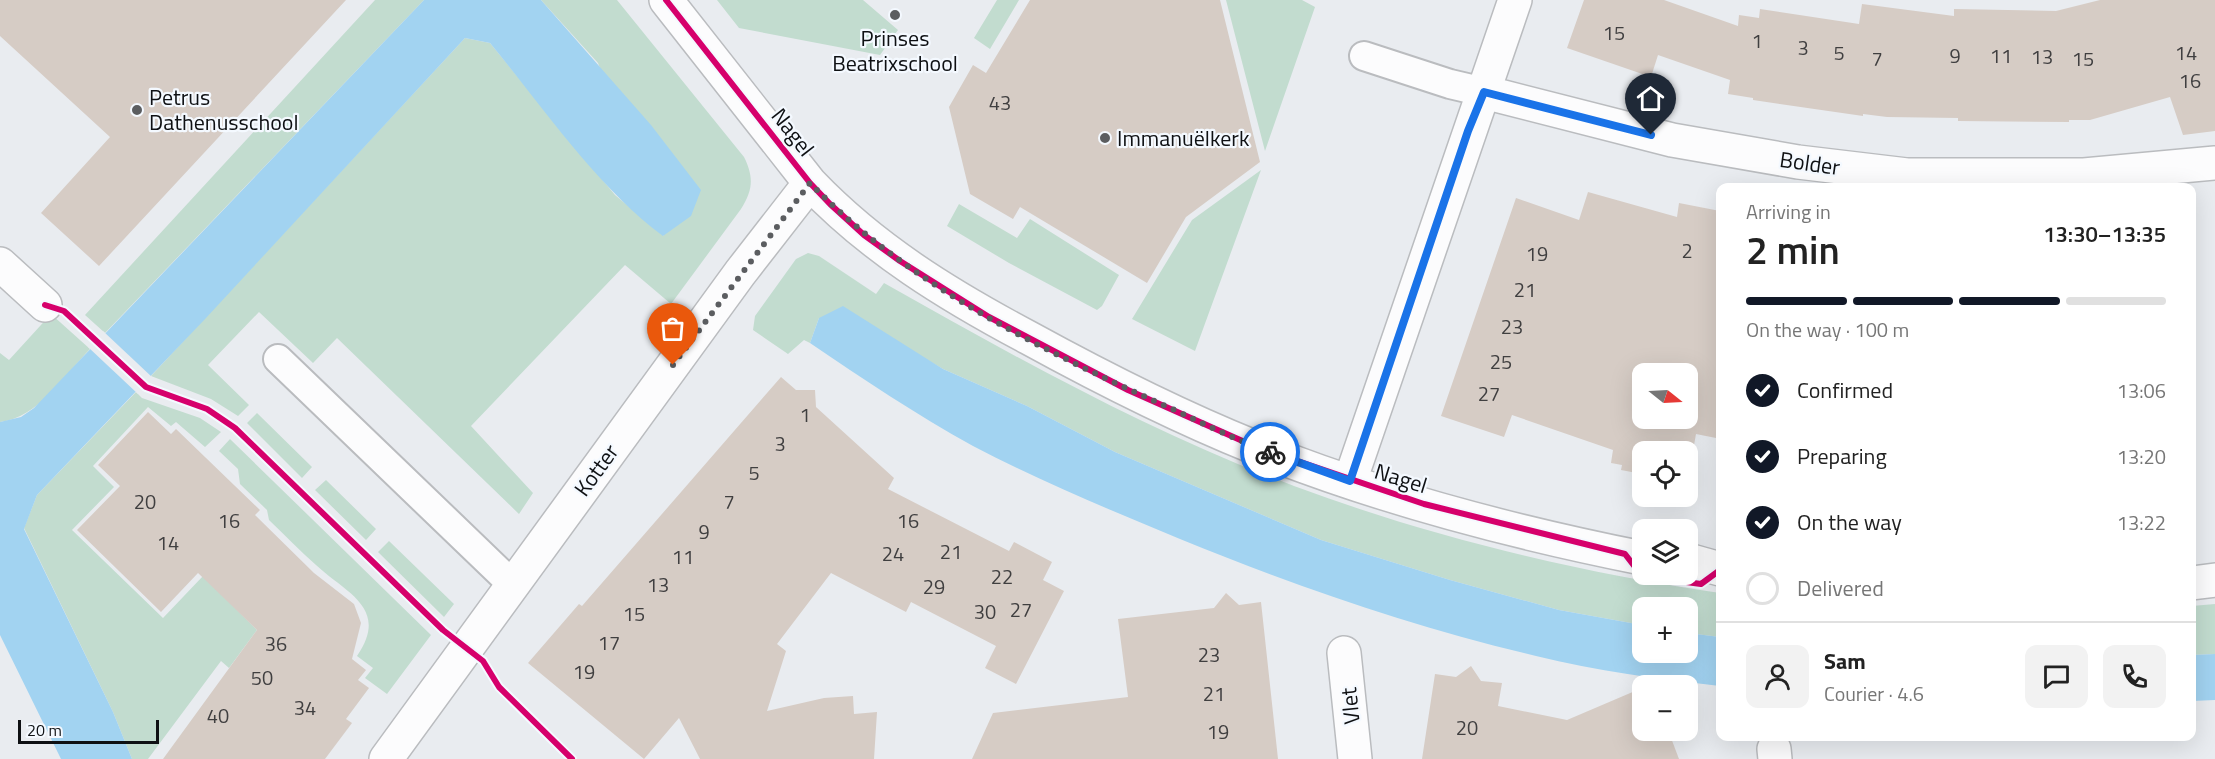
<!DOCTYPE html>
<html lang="en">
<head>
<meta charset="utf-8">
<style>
	:root { --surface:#fff; --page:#f2f2f2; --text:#222; --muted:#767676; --line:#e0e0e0; --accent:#111827 }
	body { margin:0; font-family:"Titillium Web",sans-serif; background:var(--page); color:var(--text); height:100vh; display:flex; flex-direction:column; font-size:22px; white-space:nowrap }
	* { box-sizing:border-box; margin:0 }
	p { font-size:20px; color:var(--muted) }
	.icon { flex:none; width:33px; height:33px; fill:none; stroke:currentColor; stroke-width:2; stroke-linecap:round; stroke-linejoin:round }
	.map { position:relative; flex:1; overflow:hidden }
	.details { position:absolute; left:1716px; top:183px; width:480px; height:558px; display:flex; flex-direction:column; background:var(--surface); border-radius:12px; box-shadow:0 6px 24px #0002 }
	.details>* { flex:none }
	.needle { width:39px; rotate:108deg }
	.controls { position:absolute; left:1632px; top:363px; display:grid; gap:12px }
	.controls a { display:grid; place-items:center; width:66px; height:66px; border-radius:12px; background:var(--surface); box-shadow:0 6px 24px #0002; font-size:30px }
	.scale { position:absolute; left:18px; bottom:15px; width:141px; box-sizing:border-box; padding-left:6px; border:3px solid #0e1013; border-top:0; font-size:16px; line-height:21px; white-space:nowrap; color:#0e1013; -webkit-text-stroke:4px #f4f9ff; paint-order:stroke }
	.pin { position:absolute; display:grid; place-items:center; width:51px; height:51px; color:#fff; margin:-62px -26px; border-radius:50% 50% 50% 0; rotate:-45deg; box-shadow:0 0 6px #0007 }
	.pin .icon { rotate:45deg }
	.courier { position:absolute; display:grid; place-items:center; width:60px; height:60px; margin:-30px; border:4px solid #1a73e8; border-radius:50%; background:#fff; color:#222; box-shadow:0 2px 8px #0007 }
	.overview em { font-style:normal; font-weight:600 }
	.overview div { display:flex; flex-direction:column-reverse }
	.overview { display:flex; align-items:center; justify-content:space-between; height:102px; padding:0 30px }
	h1 { font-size:39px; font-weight:600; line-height:45px }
	.bar { display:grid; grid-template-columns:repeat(4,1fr); gap:9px 6px; align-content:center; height:72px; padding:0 30px }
	.bar i { height:8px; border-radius:4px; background:var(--line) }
	.bar .selected { background:var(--accent) }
	.bar p { grid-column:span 4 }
	.line { display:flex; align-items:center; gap:15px; padding:0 30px; border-top:2px solid var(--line) }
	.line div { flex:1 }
	.round { display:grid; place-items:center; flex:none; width:63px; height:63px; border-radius:12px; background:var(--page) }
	ol { padding:0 30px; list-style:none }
	li { display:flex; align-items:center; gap:18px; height:66px }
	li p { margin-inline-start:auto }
	li .icon { padding:6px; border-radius:50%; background:var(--accent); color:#fff; stroke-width:4 }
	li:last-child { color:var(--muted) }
	li i { width:33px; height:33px; border:3px solid var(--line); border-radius:50% }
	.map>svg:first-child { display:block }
	.green { fill:#c2dccf }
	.water { fill:#a2d3f1 }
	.pier { fill:#e9ecf0 }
	.building { fill:#d6ccc5; fill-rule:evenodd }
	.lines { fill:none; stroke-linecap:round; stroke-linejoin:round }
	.lane-casing { stroke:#babcbf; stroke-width:32 }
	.street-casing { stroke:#babcbf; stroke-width:36 }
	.lane { stroke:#fcfcfd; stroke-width:28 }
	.street { stroke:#fcfcfd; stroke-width:33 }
	.cycleway-casing { stroke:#f4f9ff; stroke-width:10 }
	.cycleway { stroke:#d6006c; stroke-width:6 }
	.done { stroke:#5b5d60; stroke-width:6; stroke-dasharray:0 10.8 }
	.route { stroke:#1a73e8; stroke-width:8 }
	.poi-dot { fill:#5b5d60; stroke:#f4f9ff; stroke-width:2 }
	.labels { text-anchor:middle; stroke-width:4.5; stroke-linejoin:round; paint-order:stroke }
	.number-label { font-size:20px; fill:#403f40 }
	.poi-label { font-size:22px; fill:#0e1013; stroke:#f4f9ff; text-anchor:start }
	.street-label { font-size:22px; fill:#0e1013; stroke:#f4f9ff }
</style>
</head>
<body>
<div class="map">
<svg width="2215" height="759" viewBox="0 0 2215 759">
	<rect width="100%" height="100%" fill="#e9ecf0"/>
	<path class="green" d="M375,0h49l-319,333 -20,-18z
		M541,0h76l127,157c10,20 9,33 -3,52l-70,95 -46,-39 -154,161 62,67 -14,21 -182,-176 -24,25 -54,-51 -51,53 41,40 -11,11 -27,-17 -60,-23 314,-338 25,5 125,152 49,41 -66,-173z
		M717,0h146l35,30 -18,25 -141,-27z
		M997,0h22l-29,49 -16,-11z
		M1226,0h76l13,7 -50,144z
		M1261,170l-66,181 -63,-32 60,-99z
		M959,204l58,34 13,-19 89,56 -17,31 -5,4 -88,-47 -62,-37z
		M808,253l11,3 57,38 8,-11c133,75 267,150 410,203 137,51 282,86 426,107v44l-32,-4v-25h-46v17l-83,-15 -109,-30 -129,-40 -206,-88 -88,-46 -84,-37 -45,-26 -79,-25 -9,25 -6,-3 -16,14 -35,-24 2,-14 41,-57z
		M51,314l39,35c-25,26 -52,69 -90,73v-69l9,7z
		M136,392l6,6 58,20 21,14 -16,15 -29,-25 -5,4 -23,-19 -55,59 21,21 -42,43 91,88 40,-42 54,54 -28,38 -8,-7 -73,98h-16l-19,-47 -89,-184 13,-33z
		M257,413l55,54 -10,11 -55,-55z
		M230,439l201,196 -44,59 -22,-16 8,-10 -16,-12c33,-48 -11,-63 -41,-91 -16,-14 -31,-30 -47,-45l-2,-10 -27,-26 -2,-15 -19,-18z
		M326,480l50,49 -10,11 -51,-50z
		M389,541l65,63 -10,13 -66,-65z
		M2215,604v50l-23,1v-49z"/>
	<path class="water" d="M424,0h117l110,125 50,65 -10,26 -28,20c-67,-50 -119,-128 -173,-193l-25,-5 -259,280 -169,177 -13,34 89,183 19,47h-71l-61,-124v-213l21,-5 13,-9z
		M843,306l100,63 84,37 88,46 206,88 129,40 109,30 83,15v27h46v-19l32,4v49c-61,-7 -124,-15 -184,-30 -122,-29 -241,-70 -356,-117 -70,-29 -140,-58 -207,-93 -56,-31 -110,-67 -163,-103l9,-25z
		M2215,654v46l-23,1v-46z"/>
	<path class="pier" d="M103,331l50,47 -15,16 -50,-47z"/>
	<path class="building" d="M0,0h346l-247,266 -58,-53 69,-76 -110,-101z
		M1030,0h190l40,162 -74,55 -39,66 -127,-76 -7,12 -43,-25 -21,-87 24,-42 13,8z
		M1584,0h80l74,26 1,-11 20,3 1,-9 99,15 3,-20 92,12v-7l102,2 44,-11h115v131l-32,4 -13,-38 -80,23h-21v2l-111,-1v-3l-71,-1 -24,-3v2l-110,-16v-2l-25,-4 2,-14 -72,-25 -7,22 -84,-29z
		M1588,192l89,25 2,-14 41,8v204l-4,23 -20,-4 -8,44v-26h-46v22l-21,-4 1,-5 -11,-2 2,-13 -101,-35 -8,22 -63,-21 75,-218 63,22zM1642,374h46v44h-46z
		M781,377l15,13h19l1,17 78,71 -6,11 121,62 5,-9 38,20 -9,18 21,11 -48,93 -31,-16 11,-22 -85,-44 -5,10 -75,-39 -54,71 9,7 -19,60 57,-13 29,-2 1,18 23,-2 -3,47h-174l-21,-41 -35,41 -116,-96 51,-59 3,2z
		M148,412l23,22 5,-5 84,81 -5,5 59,58 40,31 7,19 -9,36 14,11 -8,10 11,8 -23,31 6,4 -27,36h-162l94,-129 -59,-57 -37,39 -84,-82 43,-44 -22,-21z
		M1226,593l13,12 22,-3 17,157h-306l21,-46 135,-16 -10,-78 96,-11z
		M1471,666l10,15 21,2 -4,23 69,14 75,-32v42h26l11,29h-257l13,-85 21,3z"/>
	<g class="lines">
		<g class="lane-casing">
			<path id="lane" d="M1364,56l86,28 34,8
				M278,359l235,226"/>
		</g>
		<g class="street-casing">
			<path id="street" d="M666,0l144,183c63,66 138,112 219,155 73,40 148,78 225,109 124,50 258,85 388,111
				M1484,92l188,48 126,22 109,13h177l131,-12
				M0,264l45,41
				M1350,481l165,-481
				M1688,560l32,9
				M2192,583l23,-3
				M1344,653l11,106
				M1774,749l1,10
				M386,759l354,-486 70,-90"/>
		</g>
		<use href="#lane" class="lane"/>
		<use href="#street" class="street"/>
		<g class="cycleway-casing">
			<path id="cycleway" d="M666,0l144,183 20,21 34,31 36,26 89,56 139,73 128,57 168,57 201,50 17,22 59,8 19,-14
				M45,305l19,6 82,76 61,22 28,19 208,202 40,31 16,26 73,72"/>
		</g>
		<use href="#cycleway" class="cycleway"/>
	</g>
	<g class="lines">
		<path class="done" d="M673,365l137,-182c99,102 231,167 360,225 33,15 65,32 100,44"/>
		<path class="route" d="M1270,452l80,29 118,-350 16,-39 167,43"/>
	</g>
	<g class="poi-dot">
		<circle cx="895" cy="15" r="6"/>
		<circle cx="137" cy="110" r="6"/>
		<circle cx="1105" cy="138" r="6"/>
	</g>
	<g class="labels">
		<g class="number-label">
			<text x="1614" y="40">15</text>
			<text x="1757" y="48">1</text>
			<text x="1803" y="55">3</text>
			<text x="1839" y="60">5</text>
			<text x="2186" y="60">14</text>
			<text x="1955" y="63">9</text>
			<text x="2001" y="63">11</text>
			<text x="2042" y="64">13</text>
			<text x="1877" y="66">7</text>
			<text x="2083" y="66">15</text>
			<text x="2190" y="88">16</text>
			<text x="1000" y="110">43</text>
			<text x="1687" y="258">2</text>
			<text x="1537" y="261">19</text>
			<text x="1525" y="297">21</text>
			<text x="1512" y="334">23</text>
			<text x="1501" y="369">25</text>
			<text x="1489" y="401">27</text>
			<text x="805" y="422">1</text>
			<text x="780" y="451">3</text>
			<text x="754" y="480">5</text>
			<text x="145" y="509">20</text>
			<text x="729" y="509">7</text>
			<text x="229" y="528">16</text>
			<text x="908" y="528">16</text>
			<text x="704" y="539">9</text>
			<text x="168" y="550">14</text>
			<text x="951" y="559">21</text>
			<text x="893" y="561">24</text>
			<text x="683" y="564">11</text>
			<text x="1002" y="584">22</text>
			<text x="658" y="592">13</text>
			<text x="934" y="594">29</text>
			<text x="1021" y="617">27</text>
			<text x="985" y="619">30</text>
			<text x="634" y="621">15</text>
			<text x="609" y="650">17</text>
			<text x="276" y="651">36</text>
			<text x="1209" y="662">23</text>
			<text x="584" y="679">19</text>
			<text x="262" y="685">50</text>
			<text x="1214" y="701">21</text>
			<text x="305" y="715">34</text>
			<text x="218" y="723">40</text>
			<text x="1467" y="735">20</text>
			<text x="1218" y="739">19</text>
		</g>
		<g class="poi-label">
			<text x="895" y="46" text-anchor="middle">Prinses<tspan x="895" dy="25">Beatrixschool</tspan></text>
			<text x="149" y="105">Petrus<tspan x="149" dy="25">Dathenusschool</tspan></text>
			<text x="1117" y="146">Immanuëlkerk</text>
		</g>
		<g class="street-label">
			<text transform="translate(793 132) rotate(52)" y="8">Nagel</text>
			<text transform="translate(1810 163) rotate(8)" y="8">Bolder</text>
			<text transform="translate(596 470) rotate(-54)" y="8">Kotter</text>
			<text transform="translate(1401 478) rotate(17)" y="8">Nagel</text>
			<text transform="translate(1350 706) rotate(-96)" y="8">Vlet</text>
		</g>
	</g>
</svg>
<div class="controls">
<a><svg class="needle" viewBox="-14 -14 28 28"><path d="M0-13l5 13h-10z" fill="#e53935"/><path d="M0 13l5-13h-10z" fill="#767676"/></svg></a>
<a><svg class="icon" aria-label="locate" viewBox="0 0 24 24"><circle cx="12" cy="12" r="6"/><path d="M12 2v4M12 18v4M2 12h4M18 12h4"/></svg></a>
<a><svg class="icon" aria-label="layers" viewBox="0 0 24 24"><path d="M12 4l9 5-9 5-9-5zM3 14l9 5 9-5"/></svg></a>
<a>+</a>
<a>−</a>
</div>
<div class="scale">20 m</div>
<div class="pin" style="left:673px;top:365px;background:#ea580c"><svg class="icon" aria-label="bag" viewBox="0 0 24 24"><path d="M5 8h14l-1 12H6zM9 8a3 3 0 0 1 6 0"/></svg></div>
<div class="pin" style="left:1651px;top:135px;background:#1f2937"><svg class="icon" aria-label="home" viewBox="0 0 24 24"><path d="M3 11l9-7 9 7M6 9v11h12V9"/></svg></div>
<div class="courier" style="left:1270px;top:452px"><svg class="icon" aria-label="bike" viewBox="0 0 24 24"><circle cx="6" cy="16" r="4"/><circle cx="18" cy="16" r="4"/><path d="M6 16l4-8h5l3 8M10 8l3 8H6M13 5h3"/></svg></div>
<section class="details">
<div class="overview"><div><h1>2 min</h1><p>Arriving in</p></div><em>13:30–13:35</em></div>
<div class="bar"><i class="selected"></i><i class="selected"></i><i class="selected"></i><i></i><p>On the way · 100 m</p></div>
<ol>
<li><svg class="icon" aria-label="check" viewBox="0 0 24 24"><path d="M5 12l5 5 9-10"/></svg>Confirmed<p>13:06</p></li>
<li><svg class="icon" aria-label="check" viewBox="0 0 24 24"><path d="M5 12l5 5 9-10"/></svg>Preparing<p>13:20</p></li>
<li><svg class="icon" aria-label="check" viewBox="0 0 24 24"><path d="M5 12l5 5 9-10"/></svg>On the way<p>13:22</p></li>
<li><i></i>Delivered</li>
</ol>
<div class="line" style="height:108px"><a class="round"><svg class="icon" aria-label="person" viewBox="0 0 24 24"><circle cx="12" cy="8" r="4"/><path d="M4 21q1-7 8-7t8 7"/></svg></a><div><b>Sam</b><p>Courier · 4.6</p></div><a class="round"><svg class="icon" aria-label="chat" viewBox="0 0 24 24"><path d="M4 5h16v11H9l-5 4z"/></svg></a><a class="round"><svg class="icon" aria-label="phone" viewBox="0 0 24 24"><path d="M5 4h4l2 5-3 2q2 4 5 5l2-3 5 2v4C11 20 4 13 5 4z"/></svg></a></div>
</section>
</div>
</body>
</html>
